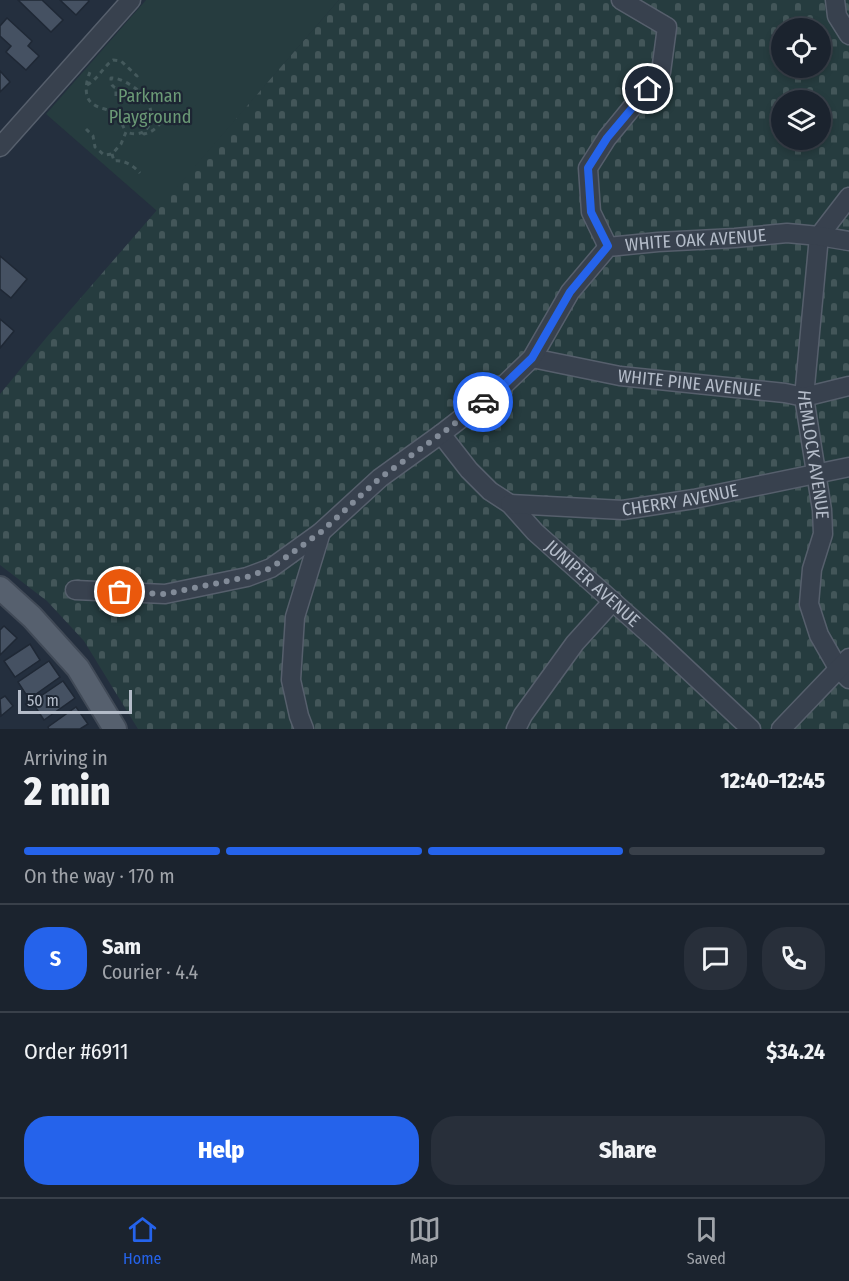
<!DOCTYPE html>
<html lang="en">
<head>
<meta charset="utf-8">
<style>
	:root { --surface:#1b232e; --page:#282f3a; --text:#f1f3f6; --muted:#a0a4aa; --line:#39404a; --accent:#2563eb }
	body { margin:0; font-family:"Fira Sans Condensed",sans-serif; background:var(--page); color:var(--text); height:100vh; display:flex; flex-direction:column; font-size:22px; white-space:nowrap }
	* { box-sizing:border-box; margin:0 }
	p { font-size:20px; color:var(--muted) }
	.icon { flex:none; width:33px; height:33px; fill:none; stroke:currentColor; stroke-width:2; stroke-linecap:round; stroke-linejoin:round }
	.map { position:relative; height:729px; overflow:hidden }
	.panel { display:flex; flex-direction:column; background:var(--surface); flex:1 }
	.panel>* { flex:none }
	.buttons { position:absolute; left:771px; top:18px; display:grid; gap:12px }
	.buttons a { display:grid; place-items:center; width:60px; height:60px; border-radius:50%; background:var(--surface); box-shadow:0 3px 9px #0003,0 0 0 2px var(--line); font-size:30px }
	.scale { position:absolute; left:18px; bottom:15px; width:114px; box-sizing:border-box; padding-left:6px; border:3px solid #b4bcc9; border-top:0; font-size:16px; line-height:21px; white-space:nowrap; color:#b4bcc9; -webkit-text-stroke:4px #1d2633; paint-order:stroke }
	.pin { position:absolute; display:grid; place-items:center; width:51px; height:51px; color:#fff; margin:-26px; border:3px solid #fff; border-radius:50%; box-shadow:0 2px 6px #0007 }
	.courier { position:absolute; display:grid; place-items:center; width:60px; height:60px; margin:-30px; border:4px solid #2563eb; border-radius:50%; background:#fff; color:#222; box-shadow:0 2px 8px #0007 }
	.head em { font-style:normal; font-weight:800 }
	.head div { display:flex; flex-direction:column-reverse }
	.head { display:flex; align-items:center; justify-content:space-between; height:102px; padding:0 24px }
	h1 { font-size:39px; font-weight:800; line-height:45px }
	.bar { display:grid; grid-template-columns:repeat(4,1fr); gap:9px 6px; align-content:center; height:72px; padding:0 24px }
	.bar i { height:8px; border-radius:4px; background:var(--line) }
	.bar .on { background:var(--accent) }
	.bar p { grid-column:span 4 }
	.line { display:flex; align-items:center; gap:15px; padding:0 24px; border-top:2px solid var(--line) }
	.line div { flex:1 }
	.round { display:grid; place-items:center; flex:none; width:63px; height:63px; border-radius:24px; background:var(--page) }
	.action { display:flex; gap:12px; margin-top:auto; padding:12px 24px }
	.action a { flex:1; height:69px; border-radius:24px; background:var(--accent); color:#fff; font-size:24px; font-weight:800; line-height:69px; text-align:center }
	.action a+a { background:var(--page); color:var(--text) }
	.dock { display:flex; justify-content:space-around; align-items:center; height:84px; border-top:2px solid var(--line); background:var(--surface); font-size:16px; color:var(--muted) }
	.dock a { display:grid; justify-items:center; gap:3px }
	.dock .on { color:var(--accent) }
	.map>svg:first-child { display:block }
	.green { fill:#263c3f }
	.cemetery { fill:url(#cemetery-stones); fill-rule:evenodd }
	.building { fill:#455162; stroke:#1f2835; stroke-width:1.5 }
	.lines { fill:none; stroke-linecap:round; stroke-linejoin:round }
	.minor-casing { stroke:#565f6c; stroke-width:21 }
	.major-casing { stroke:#414a57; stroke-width:26 }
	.path { stroke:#44595c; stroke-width:3; stroke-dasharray:4.5 4.5; stroke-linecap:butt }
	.minor { stroke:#38414e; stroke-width:18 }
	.major { stroke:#56606e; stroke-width:22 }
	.done { stroke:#828b98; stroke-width:6; stroke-dasharray:0 10.8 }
	.route { stroke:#2563eb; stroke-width:8 }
	.labels { text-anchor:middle; stroke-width:4.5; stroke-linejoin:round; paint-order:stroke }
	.park-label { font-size:18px; fill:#6b9a76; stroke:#1d2633 }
	.street-label { font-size:18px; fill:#b4bcc9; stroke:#1d2633 }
</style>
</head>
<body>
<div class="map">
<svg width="849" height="729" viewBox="0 0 849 729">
	<defs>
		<pattern id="cemetery-stones" width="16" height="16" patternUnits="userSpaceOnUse" patternTransform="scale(1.5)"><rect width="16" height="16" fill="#263c3f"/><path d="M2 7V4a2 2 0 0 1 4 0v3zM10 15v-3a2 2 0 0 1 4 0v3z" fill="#435659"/></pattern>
	</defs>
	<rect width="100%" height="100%" fill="#242f3e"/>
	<path class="green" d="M146,0h193l-182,211 -111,-97z"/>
	<path class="cemetery" d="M339,0h510v729h-711l-54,-88 -37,-40 -47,-36v-171l46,-56zM782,28h38v40h-38zM782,100h38v40h-38z"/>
	<path class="building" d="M18,0h24l21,20 -12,12z
		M60,0h28l1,1 -13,14z
		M7,18l25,23 -4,5 11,10 -13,14 -20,-18 5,-6 -11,-10v-10z
		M0,71l10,11 -10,10z
		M0,256l27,23 -16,19 -11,-9z
		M0,319l14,12 -14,17z
		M4,626l13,12 -17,17v-25z
		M30,644l10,16 -25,17 -11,-16z
		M49,661l11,16 -31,22 -11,-17z
		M63,681l12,17 -31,22 -12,-18z
		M5,696l8,10 -12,10 -1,-17z
		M76,707l12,17 -8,5h-31l-1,-2z"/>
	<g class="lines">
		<g class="minor-casing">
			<g id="minor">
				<path d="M835,0l2,16 12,19"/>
				<path d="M0,147l131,-147"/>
				<path id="s1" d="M819,236l-15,161 18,113 1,24 -11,35 -3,35 10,31 19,33 11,11"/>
				<path d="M819,236l30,-39"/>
				<path d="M608,247l-17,-35 -3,-44 19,-30 54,-66 6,-45 -46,-27"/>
				<path id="s2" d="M532,358l88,18 165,17 19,4 45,-11"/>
				<path id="s3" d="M441,434l28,36 21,21 20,13 25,28 121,108 95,89"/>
				<path id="s4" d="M510,504l113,6 71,-11 155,-32"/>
				<path id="s5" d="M75,590l90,4 82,-17 24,-9 50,-36 59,-54 61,-44 62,-48 29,-28 38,-66 38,-45 50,-5 77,-4 52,-5 32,3 30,5"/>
				<path d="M304,729l-5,-13 -8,-36 4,-63 26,-85"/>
				<path d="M516,729l7,-14 52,-72 38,-42"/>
				<path d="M781,729l68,-71"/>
			</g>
		</g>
		<g class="major-casing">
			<path id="major" d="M0,588l32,29 46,51 37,61"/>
		</g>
		<path class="path" d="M87,85c11,-6 16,-18 26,-25l8,1 16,15 2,-2
			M116,96v-8c-5,-2 -5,-5 -5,-10 10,-1 31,13 36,22 9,16 3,41 -21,32
			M86,129l7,7 2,11 9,8 8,-1 9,-10 5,-12 -10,-19c-7,-4 -17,-4 -23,-9 -10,-6 -7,-23 -3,-32
			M143,133l1,1c8,-2 13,-6 17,-12
			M112,154l2,7c9,-2 20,5 26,12"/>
		<use href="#minor" class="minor"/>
		<use href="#major" class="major"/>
	</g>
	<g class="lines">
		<path class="done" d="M120,592l45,2 82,-17 24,-9 50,-36 59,-54 61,-44 42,-32"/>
		<path class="route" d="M483,402l20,-16 29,-28 38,-66 38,-46 -17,-34 -3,-44 19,-30 41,-49"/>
	</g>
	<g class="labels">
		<g class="park-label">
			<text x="150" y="102">Parkman<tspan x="150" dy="21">Playground</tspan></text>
		</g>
		<g class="street-label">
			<text dy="6" stroke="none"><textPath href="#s5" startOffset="758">WHITE OAK AVENUE</textPath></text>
			<text dy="6" stroke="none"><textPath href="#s2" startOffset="160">WHITE PINE AVENUE</textPath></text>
			<text dy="6" stroke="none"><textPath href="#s1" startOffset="220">HEMLOCK AVENUE</textPath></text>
			<text dy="6" stroke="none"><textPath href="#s4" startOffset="171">CHERRY AVENUE</textPath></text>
			<text dy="6" stroke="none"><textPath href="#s3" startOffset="214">JUNIPER AVENUE</textPath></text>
		</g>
	</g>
</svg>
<div class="buttons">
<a><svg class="icon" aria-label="locate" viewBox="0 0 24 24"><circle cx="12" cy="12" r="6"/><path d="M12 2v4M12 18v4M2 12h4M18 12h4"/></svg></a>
<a><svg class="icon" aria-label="layers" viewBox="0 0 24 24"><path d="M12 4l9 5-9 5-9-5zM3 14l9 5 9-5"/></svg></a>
</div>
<div class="scale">50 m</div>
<div class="pin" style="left:120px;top:592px;background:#ea580c"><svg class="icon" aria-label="bag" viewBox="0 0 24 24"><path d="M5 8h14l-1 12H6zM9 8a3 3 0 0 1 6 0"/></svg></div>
<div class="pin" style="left:648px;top:89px;background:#1f2937"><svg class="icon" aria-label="home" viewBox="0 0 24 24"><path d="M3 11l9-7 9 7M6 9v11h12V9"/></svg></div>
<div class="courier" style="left:483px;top:402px"><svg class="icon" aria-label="car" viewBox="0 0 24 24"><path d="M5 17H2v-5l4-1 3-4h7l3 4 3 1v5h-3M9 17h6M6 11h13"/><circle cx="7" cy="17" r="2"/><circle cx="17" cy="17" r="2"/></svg></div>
</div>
<section class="panel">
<div class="head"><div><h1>2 min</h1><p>Arriving in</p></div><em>12:40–12:45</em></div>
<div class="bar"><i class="on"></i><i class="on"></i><i class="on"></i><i></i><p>On the way · 170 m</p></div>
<div class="line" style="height:108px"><b class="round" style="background:var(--accent);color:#fff">S</b><div><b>Sam</b><p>Courier · 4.4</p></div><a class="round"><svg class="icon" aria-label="chat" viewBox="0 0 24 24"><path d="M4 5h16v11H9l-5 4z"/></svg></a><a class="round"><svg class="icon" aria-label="phone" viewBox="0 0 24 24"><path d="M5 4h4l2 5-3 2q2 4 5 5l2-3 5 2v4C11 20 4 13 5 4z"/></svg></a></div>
<div class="line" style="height:78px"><div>Order #6911</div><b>$34.24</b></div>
<div class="action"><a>Help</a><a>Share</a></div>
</section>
<nav class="dock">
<a class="on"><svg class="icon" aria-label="home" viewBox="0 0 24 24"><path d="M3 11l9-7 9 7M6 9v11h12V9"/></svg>Home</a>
<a><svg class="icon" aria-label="map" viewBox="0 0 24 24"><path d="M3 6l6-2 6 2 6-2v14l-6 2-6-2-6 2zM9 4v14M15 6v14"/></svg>Map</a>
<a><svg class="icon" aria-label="saved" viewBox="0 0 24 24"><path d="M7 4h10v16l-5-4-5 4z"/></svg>Saved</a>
</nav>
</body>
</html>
